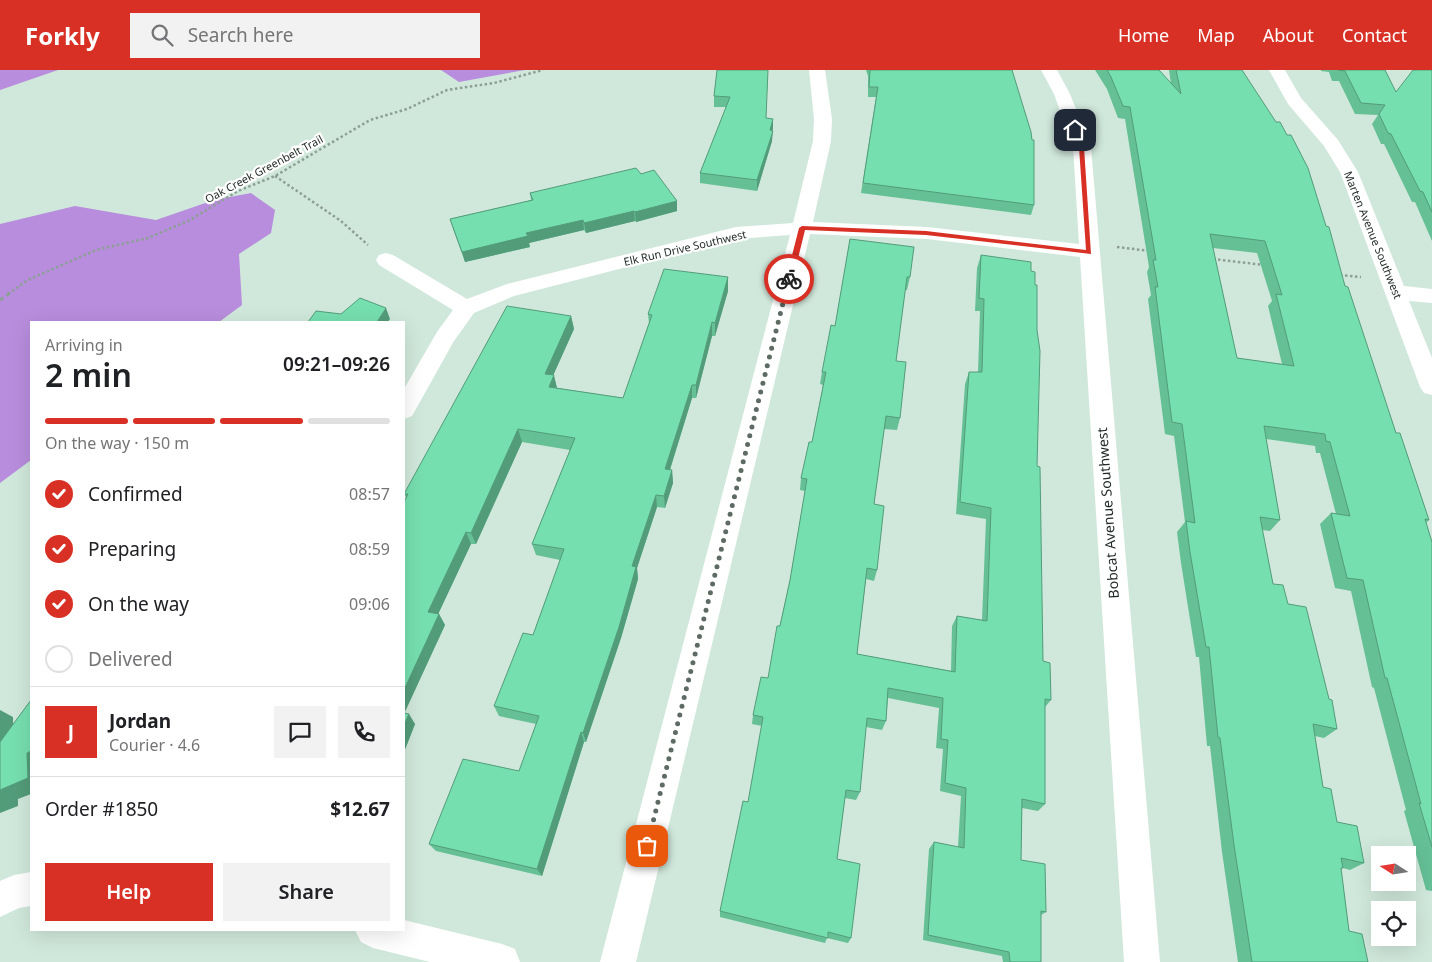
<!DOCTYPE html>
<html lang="en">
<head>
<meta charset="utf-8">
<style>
	:root { --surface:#fff; --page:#f2f2f2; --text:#202124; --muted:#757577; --line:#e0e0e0; --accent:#d93025 }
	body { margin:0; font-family:"Noto Sans",sans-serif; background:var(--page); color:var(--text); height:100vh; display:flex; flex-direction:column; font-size:19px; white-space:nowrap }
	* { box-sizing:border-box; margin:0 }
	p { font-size:16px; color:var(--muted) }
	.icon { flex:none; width:28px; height:28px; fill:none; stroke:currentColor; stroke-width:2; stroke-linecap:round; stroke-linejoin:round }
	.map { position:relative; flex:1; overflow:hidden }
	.side { position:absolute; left:30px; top:251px; width:375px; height:610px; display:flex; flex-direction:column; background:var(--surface); border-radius:0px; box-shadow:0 5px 20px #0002 }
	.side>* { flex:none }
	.needle { width:32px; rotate:282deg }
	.buttons { position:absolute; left:1371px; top:776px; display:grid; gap:10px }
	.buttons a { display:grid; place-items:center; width:45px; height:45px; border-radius:0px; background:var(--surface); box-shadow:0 5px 20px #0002; font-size:25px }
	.pin { position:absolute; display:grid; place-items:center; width:42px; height:42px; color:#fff; margin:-21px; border-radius:10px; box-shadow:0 2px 8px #0006 }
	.courier { position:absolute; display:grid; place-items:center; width:50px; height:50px; margin:-25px; border:4px solid #d93025; border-radius:50%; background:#fff; color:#222; box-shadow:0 1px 6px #0007 }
	.overview em { font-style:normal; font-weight:600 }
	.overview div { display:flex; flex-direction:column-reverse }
	.overview { display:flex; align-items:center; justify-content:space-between; height:85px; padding:0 15px }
	h1 { font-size:32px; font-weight:600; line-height:38px }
	.bar { display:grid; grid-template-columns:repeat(4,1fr); gap:8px 5px; align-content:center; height:60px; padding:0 15px }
	.bar i { height:6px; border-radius:4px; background:var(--line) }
	.bar .active { background:var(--accent) }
	.bar p { grid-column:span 4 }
	.line { display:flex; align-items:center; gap:12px; padding:0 15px; border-top:1px solid var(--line) }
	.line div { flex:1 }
	.round { display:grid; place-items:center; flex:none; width:52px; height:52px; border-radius:0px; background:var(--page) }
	ol { padding:0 15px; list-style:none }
	li { display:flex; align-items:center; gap:15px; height:55px }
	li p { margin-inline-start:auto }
	li .icon { padding:5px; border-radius:50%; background:var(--accent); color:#fff; stroke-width:4 }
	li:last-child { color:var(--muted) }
	li i { width:28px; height:28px; border:2px solid var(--line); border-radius:50% }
	.button { display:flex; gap:10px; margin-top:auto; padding:10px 15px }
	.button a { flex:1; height:58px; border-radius:0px; background:var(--accent); color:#fff; font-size:20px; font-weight:600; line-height:58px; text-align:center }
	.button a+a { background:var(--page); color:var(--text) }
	header { display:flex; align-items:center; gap:30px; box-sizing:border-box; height:70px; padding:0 25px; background:var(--accent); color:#fff }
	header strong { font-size:24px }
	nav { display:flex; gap:28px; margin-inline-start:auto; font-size:18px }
	.search { width:350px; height:45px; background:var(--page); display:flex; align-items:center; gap:12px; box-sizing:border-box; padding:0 18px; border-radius:0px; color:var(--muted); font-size:19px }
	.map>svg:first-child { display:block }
	.forest { fill:#b88ddd }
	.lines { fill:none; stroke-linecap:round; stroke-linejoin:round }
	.path-far1 { stroke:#8d9f95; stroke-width:2.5; stroke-dasharray:2.5 2.5; stroke-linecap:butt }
	.path { stroke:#8d9f95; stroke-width:3; stroke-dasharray:4 4; stroke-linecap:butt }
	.street { fill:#fff; fill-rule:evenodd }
	.wall { fill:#65c096; fill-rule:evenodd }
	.shaded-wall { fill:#539c7a }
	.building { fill:#76dfaf; stroke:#539c7a; fill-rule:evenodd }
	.route { fill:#d93025 }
	.done { stroke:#5d6b63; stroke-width:5; stroke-dasharray:0 9 }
	.labels { text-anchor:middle; stroke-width:4.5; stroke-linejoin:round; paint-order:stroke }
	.far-street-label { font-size:11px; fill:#1f2823; stroke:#fff }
	.street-label { font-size:14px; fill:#1f2823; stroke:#fff }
</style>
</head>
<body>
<header>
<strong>Forkly</strong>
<div class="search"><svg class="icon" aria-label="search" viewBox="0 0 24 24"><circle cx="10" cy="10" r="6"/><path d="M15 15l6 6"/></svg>Search here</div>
<nav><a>Home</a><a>Map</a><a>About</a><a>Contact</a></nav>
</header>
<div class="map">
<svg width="1432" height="892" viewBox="0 0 1432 892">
	<rect width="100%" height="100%" fill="#d0e8db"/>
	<path class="forest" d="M0,0h58l-58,20z
		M441,0h84l-66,12z
		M251,123l24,17 -4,23 -32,21 3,51 -23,17h-188v138l-31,23v-259l75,-18 81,14 58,-20z"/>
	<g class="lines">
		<path class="path-far1" d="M275,106l66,45 27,24
			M1117,177l33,4
			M1213,189l51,6
			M1340,205l21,2
			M8,224l20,-14 68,-30 52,-12 42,-18 48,-29 37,-15 95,-56 37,-11 40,-19 47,-7 49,-13"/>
		<path class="path" d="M0,230l10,-7"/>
		<path class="street" d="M809,0h16l7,49 -1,22 -18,81 114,5 152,17 -6,-97 -19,-53 -13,-24h16l13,24 21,53 69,815h-36l-44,-705 -153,-18 -117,-5 -174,728h-36l190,-727 -54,4 -222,57 -40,17 -20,28 -42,75 -8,3v-30l33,-57 16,-22 -74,-45 -3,-5 3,-5 7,-2 7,2 74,44 40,-15 229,-57 57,-4 20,-82 1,-22z
			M1269,0h16l16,28 37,42 20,32 46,114 28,3v14l-23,-2 23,57v37l-8,-2 -4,-6 -80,-215 -16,-26 -36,-42z
			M31,802v34l-12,2 -19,9v-36l14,-6z
			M404,850l98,24 13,5 5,13h-90l-57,-14 -12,-6 -6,-12h49z"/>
	</g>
	<path class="wall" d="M717,0l49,48 6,13v10l-15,50 -57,-8v-10l26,-66h-12v-11z
		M866,0h146l22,135 -3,10 -170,-22 15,-96h-8v-21z
		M1095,0h64l12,14 -2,-14h73l84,156 19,60 51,147 33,87 -3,3 6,19v349l-6,-1 -22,-79 2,-1 -32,-122 -2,-1 -21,-96 -16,-3 -15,-64 11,-11 5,1 -16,-61h-4l-1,-7 -49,-7 14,81 -10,11 -8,-1 11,54 15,20 49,125 -13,9 -9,-2 8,51 14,35 27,41 -14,7 -7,-2 -2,1 8,62 19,31h-130l-16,-110 -12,-106h-3l-8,-89h-3l-15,-94 -4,-31 8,-10 -11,-86 -9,-2 -17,-135 3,-4 -4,-23 2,-5 -24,-148 -7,-1 -11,-29zM1213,178l44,5 15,48 -4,5 14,58 -45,-6z
		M1321,0h64l11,22 36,-22v171l-17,-39h-3l-28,-58h-3l-9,-20 6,-9 -23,-1 -16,-33h-7l-3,-9 -8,-1z
		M641,104l36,37 -41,11 -1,-1 -49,12 -2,-3 -55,13 1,4 -65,15 -12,-33 -3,-10 81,-19 -1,-7z
		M850,169l60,38 -3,13h-2l-9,71 4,57 -3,12 -13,-1 -10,75 3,66 -3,11 -8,-2 -9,75 94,17 1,-45 5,-10 25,4 4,-101 -30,-5 9,-130 4,-12h9l2,-61h-5l2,-43 4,-13 56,211 6,195 8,39 -6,7v97l-7,7 -16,-3 -1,52 25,52 -5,3v47h-38l-1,-6 -79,-16 6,-91 5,-7 24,5 3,-51 -21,-5 3,-42 -7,-1 3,-40 -51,-10 -2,23 -4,9 -16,-3 -6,65 -4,8 -11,-2 -8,61 14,79 -3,5 -21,-5 -2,5 -105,-26v-6l28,-109 14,-76 -10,-2 1,-9 15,-37 22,-98 15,-89 -5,-1 1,-12 11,-36 11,-57 -3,-1 2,-12 13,-46z
		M728,207v14l-13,45h-3l-16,62h-4l-22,72h2l1,13 -8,25 -8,-1 -20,61 1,11 -17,59 -35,104h-2l-42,134 -106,-25 -7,-7 90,-73 17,-47 -37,-8 -5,-10 39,-71 27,-75 -24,-5 -4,-11 38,-94 -48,-8 -46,102h-5l-33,70h1l6,11 -41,88 11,11 -11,28 2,-255 -2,-3 167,-178 3,13 -21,46 4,13 66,10 26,-75 -1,-9z"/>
	<path class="shaded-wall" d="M773,49v10l-4,12 1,-11z
		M773,61l-1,10 -15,50v-11z
		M677,131v10l-41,11 -1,-10z
		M634,141l1,10 -49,12 -2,-10z
		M583,150l1,10 -55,13 1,4 -65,15 -3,-10 64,-19z
		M728,207v14l-13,45v-13z
		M386,238l4,11 -2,3h-11z
		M571,246l3,13 -26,58 -3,-13z
		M712,252v14l-16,62v-13z
		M554,305l3,13 -8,-1z
		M692,315v13l-26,84 -1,-13z
		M518,359l4,13 -46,102 -5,-11z
		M672,400l1,13 -8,25 -1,-12z
		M656,425l1,12 -20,61 1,11 -17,59 -35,104 -3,-9 49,-167z
		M466,462l5,12 -37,79 -6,-11z
		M439,544l6,11 -41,89v-24z
		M0,640l13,7 1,41 -14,-8z
		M409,644l6,10 -11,28v-27z
		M581,662l3,10 -42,134 -5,-7z
		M31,681v43l-13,5v7l-18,7v-23l27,-37z"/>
	<path class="building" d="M717,0h51l-2,48 7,1 -3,11 3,1 -16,49 -57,-7 30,-76 -16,-1z
		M870,0h142l19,62 1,8h2v65l-171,-22 15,-96h-9z
		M1107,0h52l22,24 -5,-24h66l34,52h4l7,13h4l17,33 18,58 3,1 16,59 3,1 48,146h4l29,87 -4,-1 7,23v305l-13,-44 2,1 -34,-126h-2l-22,-98 -16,-2 -16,-65 19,3 -20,-74 -4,-1 -1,-7 -61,-8 16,94 -20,-3 13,67 10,1 5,19 18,3 23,92 3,1 5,29 -24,-5 10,63 8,2 6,33 20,4 7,37 -23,-5 2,10h-2l8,63 13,3 6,28h-116l-18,-117 -14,-107 -2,-1 -9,-90h-3l-16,-95 -4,-31 9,2 -13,-99 -10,-2 -17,-135h3l-5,-27h3l-26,-153 -7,-1 -12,-29zM1210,164l55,7 17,54 -6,-1 18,72 -57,-8z
		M1338,0h47l11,22 17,-22h19v142l-9,-20 -3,-1 -29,-57 -3,-1 -9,-19 6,-9 -24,-2 -16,-32z
		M636,98l5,6 13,-4 23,31 -42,11 -1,-1 -50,12 -1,-3 -57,13 2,3 -66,16 -12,-33 83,-19 -3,-7z
		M850,169l64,8 -4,30h-3l-11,84 10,1 -6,56 -14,-2 -12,88 10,2 -7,64 -10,-2 -10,86 98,18 2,-56 30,5 4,-113 -31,-6 9,-130h13l2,-73 -5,-1 2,-43 50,7v9l4,1v13h2v45l3,21 -3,115 3,1 3,194 7,2 1,37 -6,-1v105l-23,-5 -1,61 24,4 1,48 -5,-1v51h-31l-1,-10 -81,-17 6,-93 30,6 2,-60 -21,-5 3,-43 -7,-1 2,-41 -55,-10 -2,33 -19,-3 -7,74 -14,-2 -9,69 23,5 -9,74 -23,-6v6l-108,-27 23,-110 5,1 15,-85 -10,-2 8,-38 7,1 9,-52h3l10,-46 17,-101 -6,-1 8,-36h3l14,-70h-4l9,-47 4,1z
		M664,199l64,8 -13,46 -3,-1 -16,63h-4l-27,84 7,1 -8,26 -8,-1 -24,71 4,1 -17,60 -36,106 -2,-1 -44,137 -108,-25 34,-85 56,12 20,-55 -45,-10 29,-73 10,2 31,-86 -32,-5 43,-106 -57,-9 -47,104 -5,-1 -38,80 11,2 -35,76v-188l4,-8h-4l103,-188 64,10 -26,58 9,1 -5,12 74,11 29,-83 -4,-1z
		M360,228l26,10 -9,14h-69l8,-11 25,3z
		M31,630v51l-4,2 1,25 -28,12v-48z
		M404,643l5,1 -5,11z"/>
	<path class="route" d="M1075,58l3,2 6,17 7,107 -165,-19 -121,-5 -12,49 -4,2 -3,-2 13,-51 3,-2 124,5 160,19 -7,-103 -7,-17z"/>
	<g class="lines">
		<path class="done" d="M647,776l142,-567"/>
	</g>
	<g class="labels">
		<g class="far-street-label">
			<text transform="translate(264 99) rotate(-28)" y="4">Oak Creek Greenbelt Trail</text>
			<text transform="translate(1373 165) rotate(68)" y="4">Marten Avenue Southwest</text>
			<text transform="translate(685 178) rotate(-13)" y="4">Elk Run Drive Southwest</text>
		</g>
		<g class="street-label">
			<text transform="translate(1108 443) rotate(-94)" y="5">Bobcat Avenue Southwest</text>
		</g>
	</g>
</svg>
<div class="buttons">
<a><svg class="needle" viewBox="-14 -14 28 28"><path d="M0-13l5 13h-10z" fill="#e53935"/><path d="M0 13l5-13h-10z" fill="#757577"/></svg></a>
<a><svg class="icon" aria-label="locate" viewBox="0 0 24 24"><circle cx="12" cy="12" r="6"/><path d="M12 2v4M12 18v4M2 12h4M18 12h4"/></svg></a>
</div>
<div class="pin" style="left:647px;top:776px;background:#ea580c"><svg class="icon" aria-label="bag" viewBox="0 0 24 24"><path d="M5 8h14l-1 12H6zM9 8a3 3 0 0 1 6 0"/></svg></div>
<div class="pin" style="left:1075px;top:60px;background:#1f2937"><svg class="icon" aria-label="home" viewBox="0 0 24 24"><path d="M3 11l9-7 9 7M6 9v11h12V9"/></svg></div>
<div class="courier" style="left:789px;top:209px"><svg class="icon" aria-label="bike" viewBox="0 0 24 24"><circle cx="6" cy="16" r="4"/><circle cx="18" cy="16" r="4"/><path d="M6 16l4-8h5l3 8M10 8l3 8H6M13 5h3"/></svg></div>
<section class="side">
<div class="overview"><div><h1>2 min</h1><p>Arriving in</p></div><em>09:21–09:26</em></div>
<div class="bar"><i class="active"></i><i class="active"></i><i class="active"></i><i></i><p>On the way · 150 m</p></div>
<ol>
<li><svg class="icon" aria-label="check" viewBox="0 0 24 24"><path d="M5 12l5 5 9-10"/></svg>Confirmed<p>08:57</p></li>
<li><svg class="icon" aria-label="check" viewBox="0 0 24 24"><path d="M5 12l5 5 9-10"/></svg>Preparing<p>08:59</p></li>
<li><svg class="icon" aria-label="check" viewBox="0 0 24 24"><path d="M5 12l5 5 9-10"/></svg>On the way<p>09:06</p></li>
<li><i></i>Delivered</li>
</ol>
<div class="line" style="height:90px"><b class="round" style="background:var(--accent);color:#fff">J</b><div><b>Jordan</b><p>Courier · 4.6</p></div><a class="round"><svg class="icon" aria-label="chat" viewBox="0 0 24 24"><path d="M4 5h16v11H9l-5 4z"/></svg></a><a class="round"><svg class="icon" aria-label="phone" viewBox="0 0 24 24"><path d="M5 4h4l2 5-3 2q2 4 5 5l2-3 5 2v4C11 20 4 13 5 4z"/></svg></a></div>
<div class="line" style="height:65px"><div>Order #1850</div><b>$12.67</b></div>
<div class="button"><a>Help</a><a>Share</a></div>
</section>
</div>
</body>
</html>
